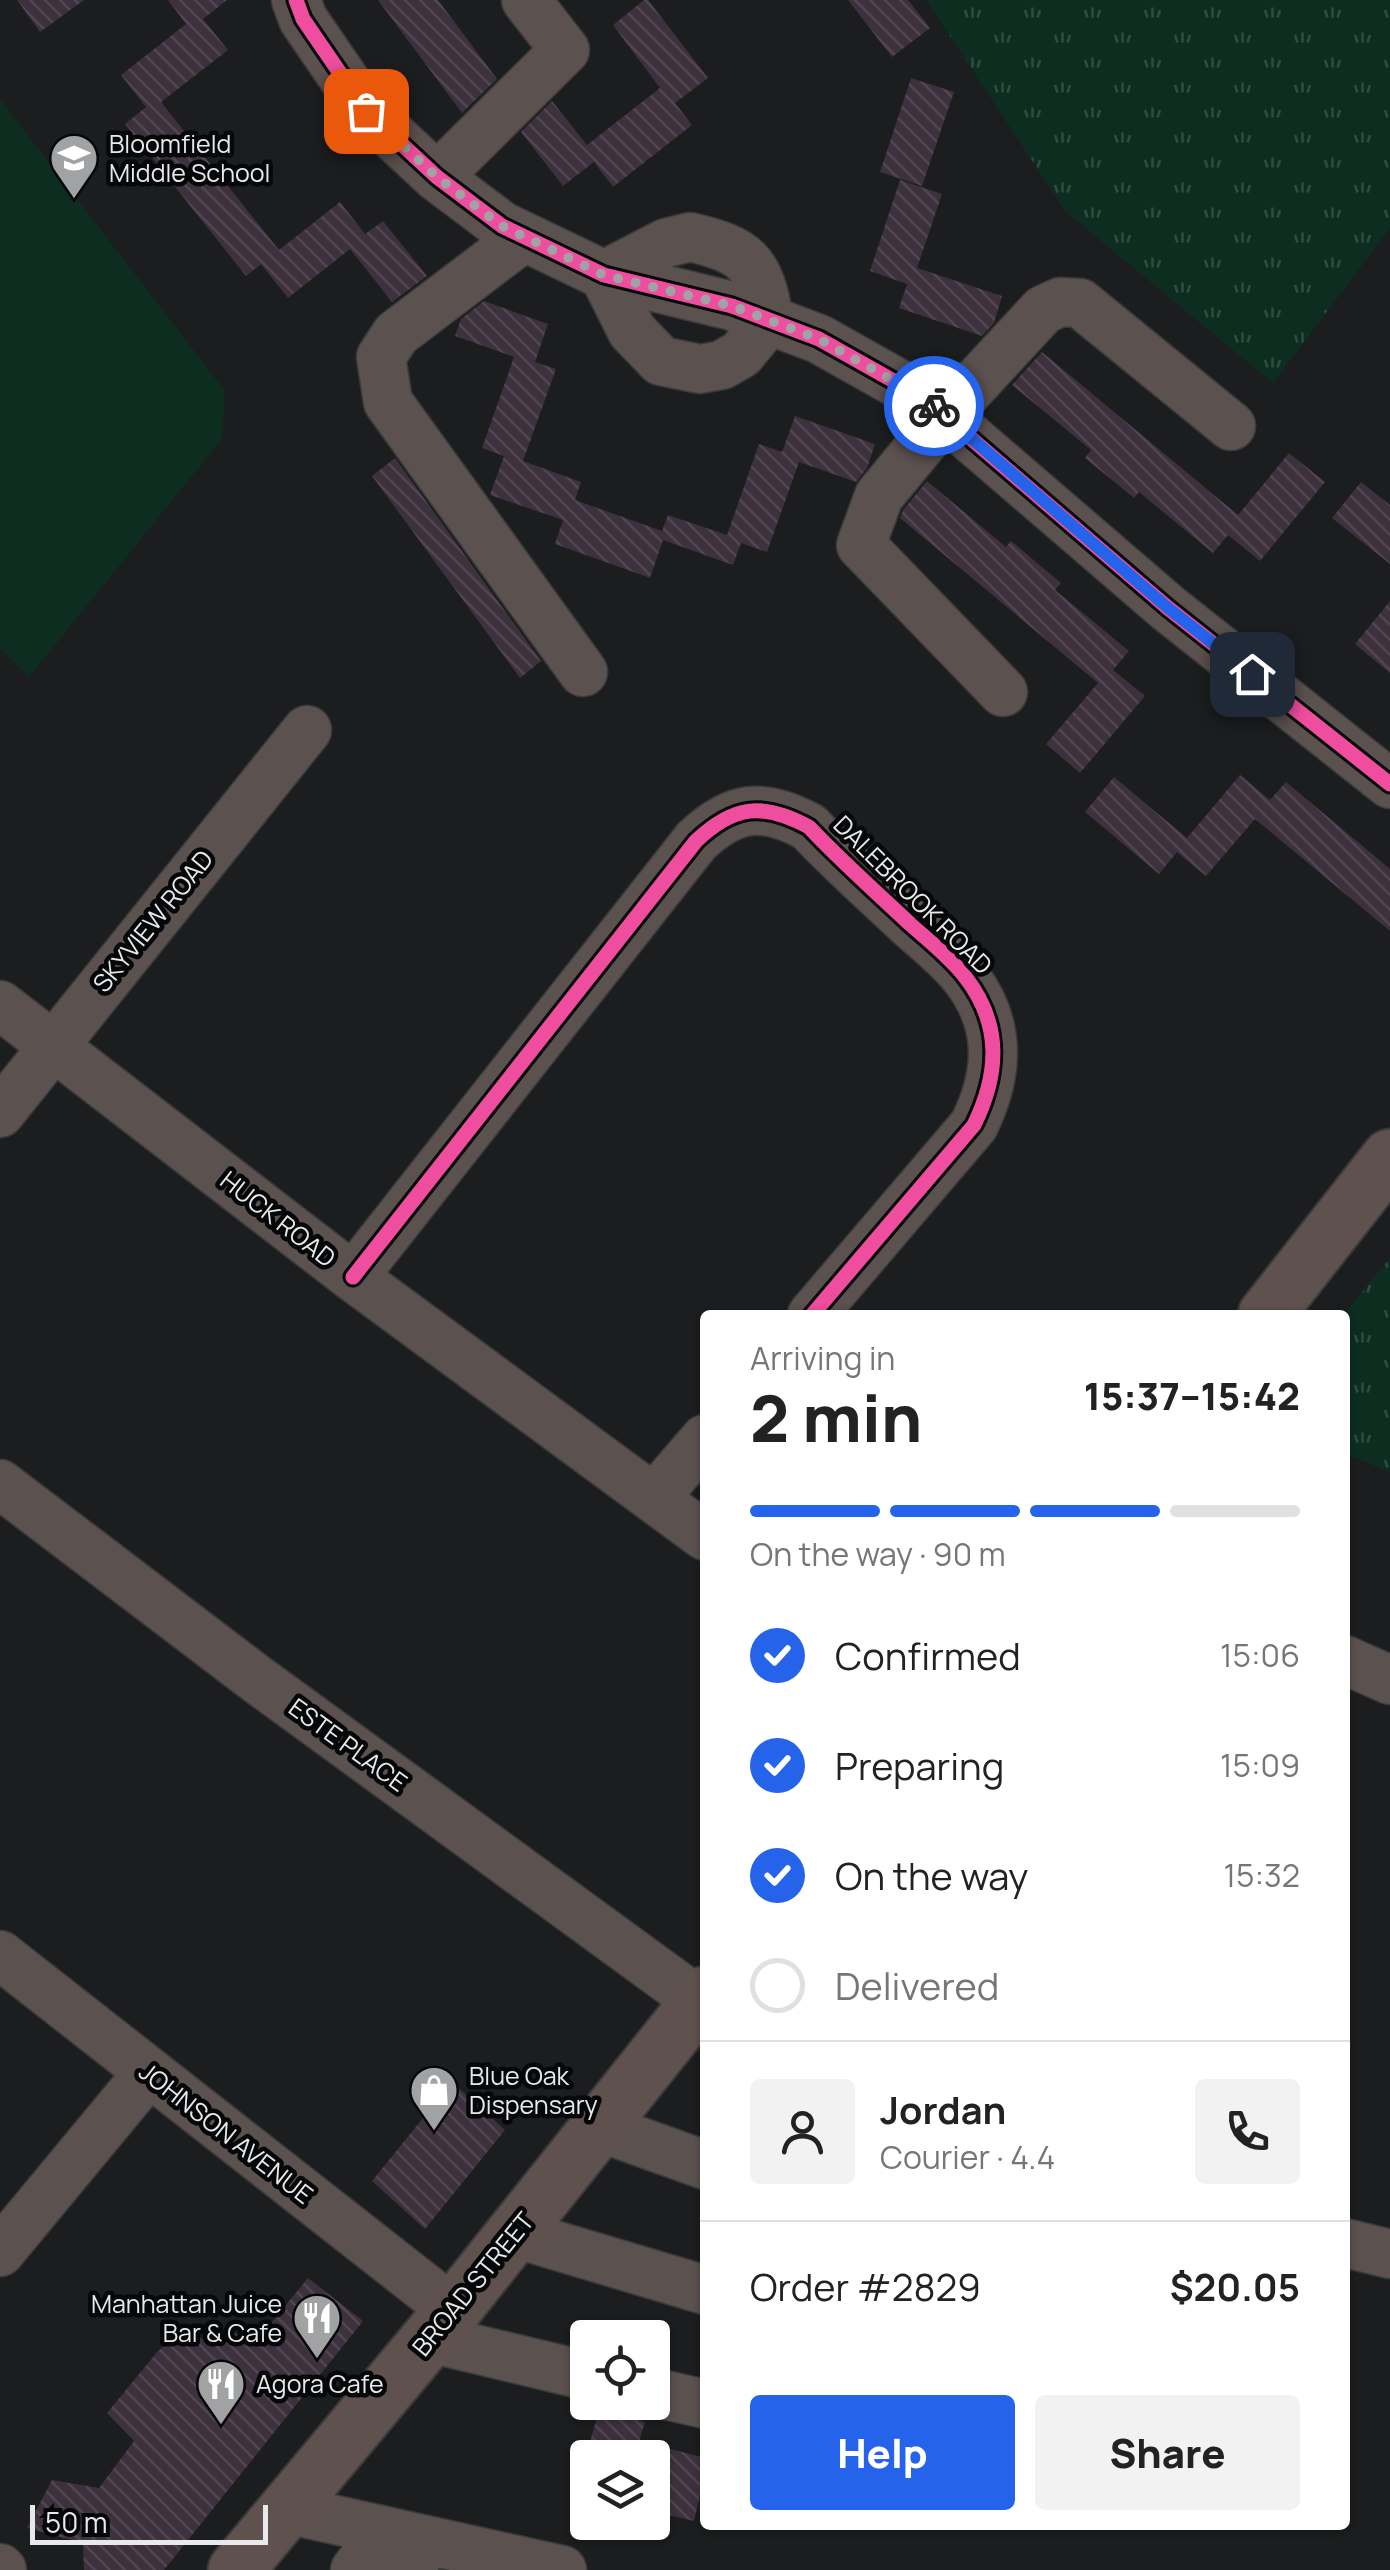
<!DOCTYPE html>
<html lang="en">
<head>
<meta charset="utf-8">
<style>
	:root { --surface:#fff; --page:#f2f2f2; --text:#222; --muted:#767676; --line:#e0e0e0; --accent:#2563eb }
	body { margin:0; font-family:Manrope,sans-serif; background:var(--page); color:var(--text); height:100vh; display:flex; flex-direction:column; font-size:38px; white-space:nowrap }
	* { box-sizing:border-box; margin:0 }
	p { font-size:32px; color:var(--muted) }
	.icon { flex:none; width:55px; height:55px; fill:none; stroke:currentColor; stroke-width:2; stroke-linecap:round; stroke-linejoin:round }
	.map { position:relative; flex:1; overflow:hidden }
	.side { position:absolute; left:700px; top:1310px; width:650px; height:1220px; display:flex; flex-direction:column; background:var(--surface); border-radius:10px; box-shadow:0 2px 8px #0004 }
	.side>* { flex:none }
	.controls { position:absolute; left:570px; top:2320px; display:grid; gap:20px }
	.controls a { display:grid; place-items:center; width:100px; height:100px; border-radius:10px; background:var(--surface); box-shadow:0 2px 8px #0004; font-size:50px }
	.scale { position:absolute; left:30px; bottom:25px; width:238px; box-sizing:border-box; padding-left:10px; border:5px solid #e8e9eb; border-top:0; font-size:28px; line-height:35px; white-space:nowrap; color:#e8e9eb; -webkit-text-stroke:8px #060708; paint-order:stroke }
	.pin { position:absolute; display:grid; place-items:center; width:85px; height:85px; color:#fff; margin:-42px; border-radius:20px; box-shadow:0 5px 15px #0006 }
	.courier { position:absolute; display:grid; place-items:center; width:100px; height:100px; margin:-50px; border:8px solid #2563eb; border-radius:50%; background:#fff; color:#222; box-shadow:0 2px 12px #0007 }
	.head em { font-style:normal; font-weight:800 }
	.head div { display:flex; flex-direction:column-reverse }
	.head { display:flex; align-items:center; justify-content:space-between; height:170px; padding:0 50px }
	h1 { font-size:65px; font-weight:800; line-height:75px }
	.bar { display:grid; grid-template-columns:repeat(4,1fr); gap:15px 10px; align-content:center; height:120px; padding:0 50px }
	.bar i { height:12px; border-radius:8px; background:var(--line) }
	.bar .active { background:var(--accent) }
	.bar p { grid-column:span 4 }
	.line { display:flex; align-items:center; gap:25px; padding:0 50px; border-top:2px solid var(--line) }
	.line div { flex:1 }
	.round { display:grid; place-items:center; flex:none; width:105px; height:105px; border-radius:10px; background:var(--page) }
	ol { padding:0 50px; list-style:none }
	li { display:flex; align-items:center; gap:30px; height:110px }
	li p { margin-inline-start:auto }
	li .icon { padding:10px; border-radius:50%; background:var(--accent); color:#fff; stroke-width:4 }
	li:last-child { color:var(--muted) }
	li i { width:55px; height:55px; border:5px solid var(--line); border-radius:50% }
	.button { display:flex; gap:20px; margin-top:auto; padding:20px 50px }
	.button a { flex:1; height:115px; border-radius:10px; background:var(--accent); color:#fff; font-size:40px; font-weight:800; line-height:115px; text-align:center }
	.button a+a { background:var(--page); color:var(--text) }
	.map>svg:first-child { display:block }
	.grass { fill:url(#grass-tufts) }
	.pitch { fill:#0d2d21 }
	.building { fill:url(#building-back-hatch) }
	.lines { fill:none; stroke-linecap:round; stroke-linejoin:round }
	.minor-casing { stroke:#393a3b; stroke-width:51 }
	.major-casing { stroke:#393a3b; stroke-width:59 }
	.minor { stroke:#5b514f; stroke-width:48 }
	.major { stroke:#5f524e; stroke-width:55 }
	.cycleway-casing { stroke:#060708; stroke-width:21 }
	.cycleway { stroke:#ef4d9e; stroke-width:15 }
	.done { stroke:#a1a2a3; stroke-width:10; stroke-dasharray:0 18 }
	.route { stroke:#2563eb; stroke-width:12 }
	.labels { text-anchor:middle; stroke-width:9; stroke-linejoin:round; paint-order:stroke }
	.poi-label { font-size:25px; fill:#e8e9eb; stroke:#060708; text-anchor:start }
	.street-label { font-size:25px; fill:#e8e9eb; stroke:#060708 }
</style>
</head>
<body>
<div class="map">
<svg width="1390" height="2570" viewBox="0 0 1390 2570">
	<defs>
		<pattern id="grass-tufts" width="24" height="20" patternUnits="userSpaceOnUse" patternTransform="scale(2.5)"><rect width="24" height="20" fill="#0d2d21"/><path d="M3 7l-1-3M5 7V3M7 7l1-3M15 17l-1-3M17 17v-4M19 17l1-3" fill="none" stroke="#304b41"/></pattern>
		<pattern id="building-back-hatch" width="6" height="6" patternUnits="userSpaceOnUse" patternTransform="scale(2.5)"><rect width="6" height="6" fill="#3d313d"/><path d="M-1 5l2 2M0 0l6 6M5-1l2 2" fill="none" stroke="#504550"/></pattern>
	</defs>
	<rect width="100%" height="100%" fill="#1c1d1e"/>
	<path class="grass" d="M926,0h464v228l-117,155 -207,-171z
		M1390,1258v214l-45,-18 -2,-139z"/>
	<path class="pitch" d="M0,99l225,292 -3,48 -193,238 -29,-29z"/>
	<path class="building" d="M17,0h67l-44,32z
		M168,0h59l-24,19 25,31 -67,52 118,148 -33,26 -121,-152 21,-17 -25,-32 65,-51z
		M378,0h60l59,79 -35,34z
		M644,0h4l60,78 -33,25 17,22 -79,62 -19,-25 -31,24 -42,-54 31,-31 35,44 73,-57 -47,-63z
		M848,0h60l22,28 -38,29z
		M911,78l43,14 -32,94 -42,-14z
		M900,180l42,14 -25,74 85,28 -8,27 -12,13 -83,-28 8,-24 -37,-13z
		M340,202l25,32 18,-13 44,55 -35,26 -42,-53 -62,49 -27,-34z
		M484,301l64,23 -13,38 21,7 -33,92 58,21 -6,18 87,31 6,-16 59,20 32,-91 23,8 13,-36 80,28 -8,24 -11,14 -57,-20 -32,90 -26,-9 -8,22 -70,-25 -13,38 -95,-34 8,-24 -73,-25 14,-39 -22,-8 32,-91 -59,-21 6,-17z
		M1042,352l196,163 51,-62 36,29 -65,79 -32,-26 -15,18 -74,-61 -5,6 -49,-40 6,-8 -79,-65z
		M395,458l146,203 -21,17 -148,-202z
		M927,481l79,66 5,-6 50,42 -6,7 74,61 -16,19 32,26 -65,77 -34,-29 52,-61 -198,-165 3,-8z
		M1361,482l29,23v59l-58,-46z
		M1390,601v72l-35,-29z
		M1240,775l30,25 16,-18 104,87v62l-135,-112 -49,57 -29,-24 -18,22 -74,-62 29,-35 73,61z
		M452,2082l53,48 -80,99 -53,-48z
		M308,2278l55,43 -199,249h-80l-1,-27 -56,-15 25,-48 47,8 35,-47 -27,-28 51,-62 28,-23 28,19 15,-18 24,16z
		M600,2408l45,14 -11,36h-49z
		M652,2444l53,14v17l-11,46 -42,-10z"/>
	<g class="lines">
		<g class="minor-casing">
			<path id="minor" d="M296,0l7,19 63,92 71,66 65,49 102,49 128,31 87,33 105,59 244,210 222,176
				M437,177l128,-127 -39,-50
				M524,237l-128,97 -15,23 7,45 195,270
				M690,237c56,13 70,25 79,83l-28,34 -19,11 -22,4 -39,-8 -29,-30 -28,-56 62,-32z
				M1003,692l-142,-147 18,-49 66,-80 98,-106 17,-8 20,1 151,123
				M0,1005l353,272 352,259
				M0,1113l307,-383
				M353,1277l343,-436c38,-36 67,-39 113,-14 32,34 67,65 101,97 19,17 41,34 56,54 36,47 33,96 8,147l-162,190
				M0,1484l254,193 451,329
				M654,1498l51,-59
				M1345,1660l45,20
				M0,1955l453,355
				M599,2127l106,38
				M514,2233l191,57
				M1345,2243l45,11
				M0,2252l149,-180
				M429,2338l159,38
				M652,2392l53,12
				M286,2509l276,61
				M0,2568l2,2
				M355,2570l9,-12 50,12"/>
		</g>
		<g class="major-casing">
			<path id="major" d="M1266,1315l124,-158
				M236,2570l217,-260 252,-316"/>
		</g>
		<use href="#minor" class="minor"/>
		<use href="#major" class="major"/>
		<g class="cycleway-casing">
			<path id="cycleway" d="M296,0l7,19 63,92 71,66 65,49 102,49 128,31 87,33 105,59 244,210 222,176
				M353,1277l343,-436c38,-36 67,-39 113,-14 32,34 67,65 101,97 19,17 41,34 56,54 36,47 33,96 8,147l-162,190"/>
		</g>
		<use href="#cycleway" class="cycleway"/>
	</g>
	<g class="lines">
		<path class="done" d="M366,111l71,66 65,49 102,49 128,31 87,33 105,59 10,8"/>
		<path class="route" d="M934,406l234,202 84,66"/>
	</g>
	<defs>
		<g id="school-pin" transform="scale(2.5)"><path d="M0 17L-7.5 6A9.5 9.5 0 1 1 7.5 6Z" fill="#a1a2a3" stroke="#060708"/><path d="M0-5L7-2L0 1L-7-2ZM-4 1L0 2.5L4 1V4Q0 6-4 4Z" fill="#fff"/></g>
		<g id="shop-pin" transform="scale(2.5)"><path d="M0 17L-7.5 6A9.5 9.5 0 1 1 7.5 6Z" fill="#a1a2a3" stroke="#060708"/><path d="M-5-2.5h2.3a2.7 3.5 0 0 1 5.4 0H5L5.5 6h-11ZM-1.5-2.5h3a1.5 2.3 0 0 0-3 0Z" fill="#fff"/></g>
		<g id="restaurant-pin" transform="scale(2.5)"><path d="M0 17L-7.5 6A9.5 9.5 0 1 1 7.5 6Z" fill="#a1a2a3" stroke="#060708"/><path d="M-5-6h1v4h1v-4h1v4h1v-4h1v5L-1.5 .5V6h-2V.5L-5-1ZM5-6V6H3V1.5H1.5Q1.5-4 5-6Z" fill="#fff"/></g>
	</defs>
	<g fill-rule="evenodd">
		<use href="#school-pin" x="74" y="158"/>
		<use href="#shop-pin" x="434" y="2090"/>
		<use href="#restaurant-pin" x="317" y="2318"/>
		<use href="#restaurant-pin" x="221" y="2384"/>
	</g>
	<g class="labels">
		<g class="poi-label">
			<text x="109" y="153">Bloomfield<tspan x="109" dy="29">Middle School</tspan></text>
			<text x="469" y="2085">Blue Oak<tspan x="469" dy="29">Dispensary</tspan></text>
			<text x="282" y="2313" text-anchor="end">Manhattan Juice<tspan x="282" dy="29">Bar &amp; Cafe</tspan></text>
			<text x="256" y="2393">Agora Cafe</text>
		</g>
		<g class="street-label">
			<text transform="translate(913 895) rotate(45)" y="9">DALEBROOK ROAD</text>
			<text transform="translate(153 921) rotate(-51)" y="9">SKYVIEW ROAD</text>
			<text transform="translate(278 1219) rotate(38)" y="9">HUCK ROAD</text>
			<text transform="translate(348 1745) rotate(36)" y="9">ESTE PLACE</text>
			<text transform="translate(226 2133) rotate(38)" y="9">JOHNSON AVENUE</text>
			<text transform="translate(473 2284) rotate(-51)" y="9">BROAD STREET</text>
		</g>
	</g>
</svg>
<div class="controls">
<a><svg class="icon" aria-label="locate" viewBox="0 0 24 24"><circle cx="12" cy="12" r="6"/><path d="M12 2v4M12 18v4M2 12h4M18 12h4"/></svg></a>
<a><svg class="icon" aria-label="layers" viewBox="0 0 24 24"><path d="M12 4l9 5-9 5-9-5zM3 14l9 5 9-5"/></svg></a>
</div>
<div class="scale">50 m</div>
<div class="pin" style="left:366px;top:111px;background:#ea580c"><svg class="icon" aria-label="bag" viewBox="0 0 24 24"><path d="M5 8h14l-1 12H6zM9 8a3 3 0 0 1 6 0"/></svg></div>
<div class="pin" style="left:1252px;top:674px;background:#1f2937"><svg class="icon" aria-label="home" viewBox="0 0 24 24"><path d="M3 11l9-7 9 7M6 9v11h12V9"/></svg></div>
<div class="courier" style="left:934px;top:406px"><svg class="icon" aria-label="bike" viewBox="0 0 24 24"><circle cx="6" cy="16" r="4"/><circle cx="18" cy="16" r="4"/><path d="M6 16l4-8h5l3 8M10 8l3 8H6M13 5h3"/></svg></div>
<section class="side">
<div class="head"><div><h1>2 min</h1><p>Arriving in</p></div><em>15:37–15:42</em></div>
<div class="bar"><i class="active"></i><i class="active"></i><i class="active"></i><i></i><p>On the way · 90 m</p></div>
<ol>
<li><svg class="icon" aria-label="check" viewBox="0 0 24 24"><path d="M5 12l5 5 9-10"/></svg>Confirmed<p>15:06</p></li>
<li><svg class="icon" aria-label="check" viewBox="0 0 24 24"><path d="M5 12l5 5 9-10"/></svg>Preparing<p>15:09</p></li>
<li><svg class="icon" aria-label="check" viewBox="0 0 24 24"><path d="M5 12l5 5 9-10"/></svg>On the way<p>15:32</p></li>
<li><i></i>Delivered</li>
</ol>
<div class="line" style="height:180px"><a class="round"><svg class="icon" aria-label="person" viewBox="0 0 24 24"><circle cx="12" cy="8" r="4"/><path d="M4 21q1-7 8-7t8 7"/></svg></a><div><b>Jordan</b><p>Courier · 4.4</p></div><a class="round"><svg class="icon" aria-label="phone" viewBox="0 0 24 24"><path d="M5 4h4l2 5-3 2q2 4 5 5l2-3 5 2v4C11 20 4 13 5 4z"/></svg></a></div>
<div class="line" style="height:130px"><div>Order #2829</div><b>$20.05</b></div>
<div class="button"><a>Help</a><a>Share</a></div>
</section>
</div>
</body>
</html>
